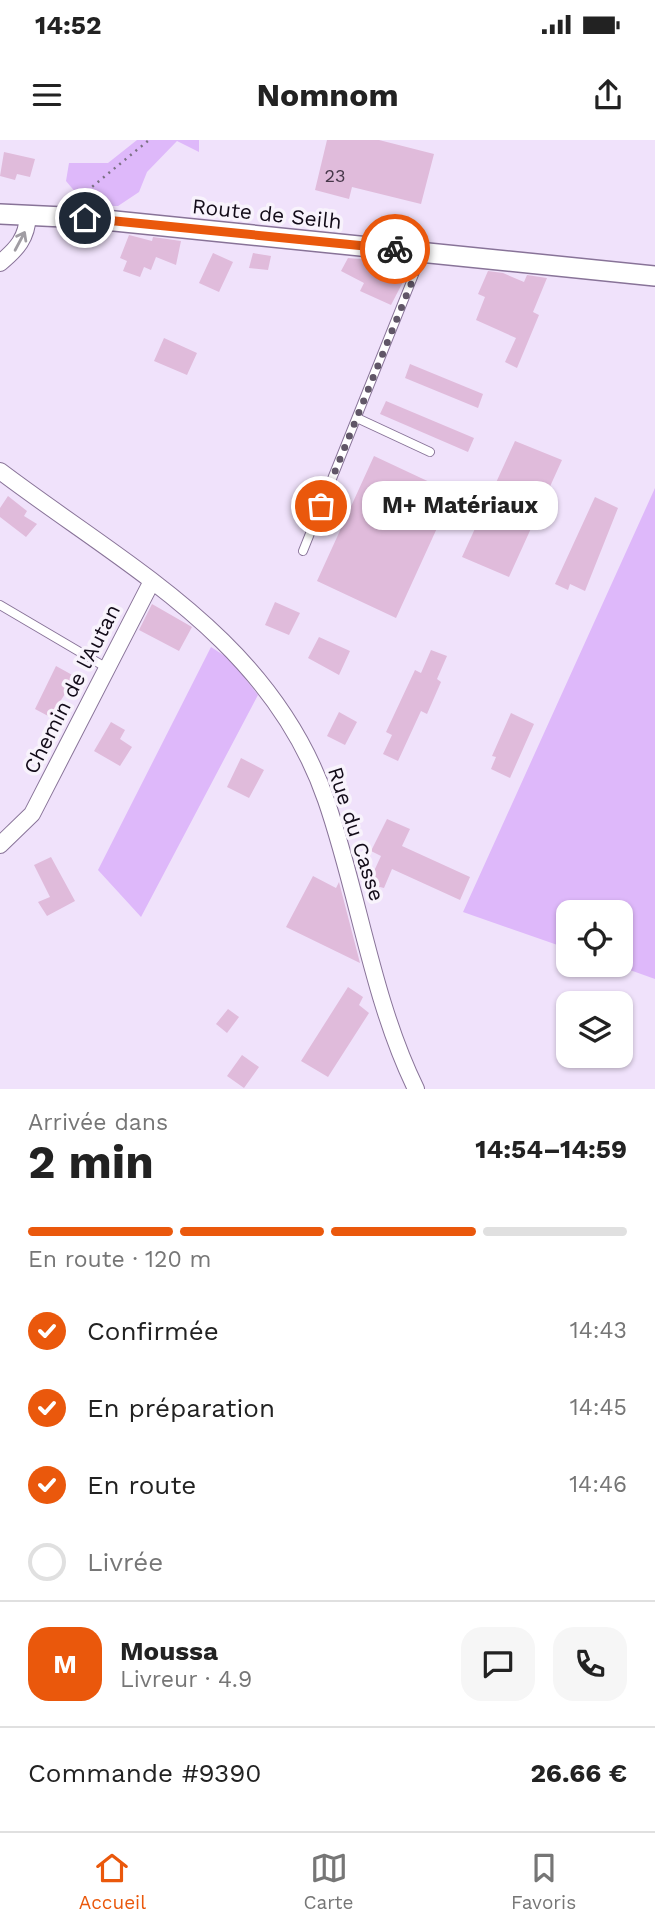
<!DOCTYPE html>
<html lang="fr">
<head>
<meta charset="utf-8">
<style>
	:root { --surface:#fff; --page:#f6f6f6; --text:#222; --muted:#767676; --line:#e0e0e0; --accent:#ea580c }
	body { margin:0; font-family:"Work Sans",sans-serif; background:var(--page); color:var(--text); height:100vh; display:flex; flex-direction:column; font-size:26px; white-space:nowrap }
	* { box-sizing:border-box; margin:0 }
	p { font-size:23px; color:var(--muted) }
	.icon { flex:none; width:38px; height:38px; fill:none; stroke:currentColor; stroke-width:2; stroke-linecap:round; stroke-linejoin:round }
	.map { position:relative; height:949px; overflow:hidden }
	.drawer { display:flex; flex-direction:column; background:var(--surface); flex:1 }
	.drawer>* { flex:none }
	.buttons { position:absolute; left:556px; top:760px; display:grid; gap:14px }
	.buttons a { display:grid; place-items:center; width:77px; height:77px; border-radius:14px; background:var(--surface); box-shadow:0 2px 5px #0004; font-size:35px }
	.pin { position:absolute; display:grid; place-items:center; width:60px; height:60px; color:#fff; margin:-30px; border:4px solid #fff; border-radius:50%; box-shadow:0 2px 7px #0007 }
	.courier { position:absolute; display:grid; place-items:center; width:70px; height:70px; margin:-35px; border:5px solid #ea580c; border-radius:50%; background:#fff; color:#222; box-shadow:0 2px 9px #0007 }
	.bubble { position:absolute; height:49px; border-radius:21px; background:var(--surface); box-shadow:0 2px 5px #0004; font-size:23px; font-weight:700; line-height:49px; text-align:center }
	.head em { font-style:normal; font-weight:700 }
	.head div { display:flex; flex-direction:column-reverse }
	.head { display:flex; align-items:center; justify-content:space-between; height:119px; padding:0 28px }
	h1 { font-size:46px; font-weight:700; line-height:52px }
	.bar { display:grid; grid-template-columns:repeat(4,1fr); gap:10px 7px; align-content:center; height:84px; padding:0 28px }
	.bar i { height:9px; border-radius:5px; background:var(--line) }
	.bar .current { background:var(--accent) }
	.bar p { grid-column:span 4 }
	.line { display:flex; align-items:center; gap:18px; padding:0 28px; border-top:2px solid var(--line) }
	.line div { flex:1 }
	.round { display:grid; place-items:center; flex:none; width:74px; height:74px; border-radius:21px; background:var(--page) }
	ol { padding:0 28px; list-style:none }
	li { display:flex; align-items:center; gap:21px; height:77px }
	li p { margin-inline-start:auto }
	li .icon { padding:7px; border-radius:50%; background:var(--accent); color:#fff; stroke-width:4 }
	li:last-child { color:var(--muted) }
	li i { width:38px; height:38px; border:4px solid var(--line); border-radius:50% }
	.status { display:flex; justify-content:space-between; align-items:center; height:49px; padding:0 35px; background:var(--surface); direction:ltr }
	.status svg { height:19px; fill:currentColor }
	header { display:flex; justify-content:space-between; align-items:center; height:91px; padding:0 28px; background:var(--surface); font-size:32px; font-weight:700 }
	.dock { display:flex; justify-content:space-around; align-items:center; height:98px; border-top:2px solid var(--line); background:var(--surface); font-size:19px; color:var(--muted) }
	.dock a { display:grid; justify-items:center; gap:4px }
	.dock .current { color:var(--accent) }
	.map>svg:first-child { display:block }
	.green { fill:#deb8fa }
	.building { fill:#e0bbdb }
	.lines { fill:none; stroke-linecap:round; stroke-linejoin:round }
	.service-casing { stroke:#887398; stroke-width:10 }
	.minor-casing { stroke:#887398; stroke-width:18 }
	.tertiary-casing { stroke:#887398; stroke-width:22 }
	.path { stroke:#7b7184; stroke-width:2.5; stroke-dasharray:2 5; stroke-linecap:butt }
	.service { stroke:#fff; stroke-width:8 }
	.minor { stroke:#fff; stroke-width:16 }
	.tertiary { stroke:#fff; stroke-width:19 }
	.oneway { stroke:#a09da3 }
	.done { stroke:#605667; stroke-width:7; stroke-dasharray:0 12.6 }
	.route { stroke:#ea580c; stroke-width:9 }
	.labels { text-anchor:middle; stroke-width:7; stroke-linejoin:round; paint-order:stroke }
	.number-label { font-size:18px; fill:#463749 }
	.street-label { font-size:21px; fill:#120b18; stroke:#f8f3fc }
</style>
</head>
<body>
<div class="status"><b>14:52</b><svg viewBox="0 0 49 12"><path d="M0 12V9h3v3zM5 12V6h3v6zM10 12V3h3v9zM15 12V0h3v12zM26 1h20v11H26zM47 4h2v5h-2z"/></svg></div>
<header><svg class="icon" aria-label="menu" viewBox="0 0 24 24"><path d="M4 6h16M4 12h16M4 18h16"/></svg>Nomnom<svg class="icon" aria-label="share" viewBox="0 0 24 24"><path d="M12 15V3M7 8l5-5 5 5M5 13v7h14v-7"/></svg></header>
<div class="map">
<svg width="655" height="949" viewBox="0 0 655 949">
	<rect width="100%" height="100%" fill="#f0e2fb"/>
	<path class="green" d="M137,0h62v12l-22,-11 -30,31 -8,20 -21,14h-31l-21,-25 3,-18h39z
		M655,348v491l-42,-15h8v-52h-52v37l-106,-37z
		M211,507l20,13 27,35 -117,222 -43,-47z"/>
	<path class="building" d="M327,0h52l55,14 -13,50 -69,-17 -3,12 -34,-9z
		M4,12l31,7 -5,18 -13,-3 -2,6 -15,-4z
		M129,95l23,6 1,-4 28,4 -5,24 -20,-8 -5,13 -7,-3 -4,10 -17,-6 4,-10 -7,-3z
		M213,113l20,9 -14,30 -20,-9z
		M253,113l18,3 -3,14 -19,-2z
		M348,118l24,2 29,14 4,4 -14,27 -31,-14 4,-8 -23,-12z
		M488,131l15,2 21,9 3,-7 20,3 -14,34 6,3 -22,53 -12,-6 11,-24 -40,-18 9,-23 -7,-3z
		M164,198l33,15 -10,22 -33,-14z
		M410,224l73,30 -5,14 -73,-30z
		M386,261l88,37 -6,14 -88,-38z
		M515,301l47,19 -53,117 -47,-20z
		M374,316l79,37 -57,125 -79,-37z
		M8,356l19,15 -3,5 13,8 -11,13 -26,-20v-9z
		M595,357l23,11 -33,83 -15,-7 -2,6 -13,-6z
		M275,462l25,11 -11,22 -24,-10z
		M152,464l40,23 -13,24 -40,-21z
		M319,497l31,14 -11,24 -31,-17z
		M431,510l16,6 -10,23 4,3 -14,32 -6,-3 -23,50 -15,-7 9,-19 -6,-3 29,-62 6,3z
		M56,526l20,11 -26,40 -15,-8z
		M339,572l18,10 -12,23 -18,-9z
		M511,573l23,11 -24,54 -19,-9 5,-12 -4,-1z
		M111,582l14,8 -5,9 12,8 -12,19 -26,-15z
		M241,618l23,12 -15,28 -22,-11z
		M387,679l23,10 -8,17 68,31 -10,23 -68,-31 -8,19 -16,-4 13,-28 -10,-5z
		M51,717l24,44 -28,15 -9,-14 12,-5 -16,-32z
		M313,736l23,12 3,-6 21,81 -74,-36z
		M348,847l15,10 -4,8 10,8 -41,64 -27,-16z
		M228,869l11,8 -12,16 -11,-9z
		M242,915l17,12 -15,21 -17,-12z"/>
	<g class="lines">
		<g class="service-casing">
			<path id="service" d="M357,278l73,34
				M303,411l120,-299
				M0,465l107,63"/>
		</g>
		<g class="minor-casing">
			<path id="minor" d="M0,123c17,-14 27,-25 28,-48
				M0,331c127,96 271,169 326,329 33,95 46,199 90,289
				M0,705l32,-31 120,-233"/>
		</g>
		<g class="tertiary-casing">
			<path id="tertiary" d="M0,74l85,4 570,58"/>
		</g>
		<path class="path" d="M76,60l73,-60"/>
		<use href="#service" class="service"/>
		<use href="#minor" class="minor"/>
		<use href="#tertiary" class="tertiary"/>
	</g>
	<defs><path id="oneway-shaft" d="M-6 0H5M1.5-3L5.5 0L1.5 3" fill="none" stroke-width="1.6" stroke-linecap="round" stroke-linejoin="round" transform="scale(1.75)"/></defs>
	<use class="oneway" href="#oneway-shaft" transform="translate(20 101) rotate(-62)"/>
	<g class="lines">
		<path class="done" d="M321,366l103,-254 -29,-3"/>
		<path class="route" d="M85,78l310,31"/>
	</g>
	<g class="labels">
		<g class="number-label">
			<text x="335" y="42">23</text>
		</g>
		<g class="street-label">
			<text transform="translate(267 74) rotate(6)" y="7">Route de Seilh</text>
			<text transform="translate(72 549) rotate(-63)" y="7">Chemin de l'Autan</text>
			<text transform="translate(356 694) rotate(72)" y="7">Rue du Casse</text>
		</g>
	</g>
</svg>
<div class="buttons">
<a><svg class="icon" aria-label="locate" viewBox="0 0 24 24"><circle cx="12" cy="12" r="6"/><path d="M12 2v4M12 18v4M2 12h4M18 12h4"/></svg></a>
<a><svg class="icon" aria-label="layers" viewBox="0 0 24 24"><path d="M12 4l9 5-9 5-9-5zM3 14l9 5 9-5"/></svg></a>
</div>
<div class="pin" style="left:321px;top:366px;background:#ea580c"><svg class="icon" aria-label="bag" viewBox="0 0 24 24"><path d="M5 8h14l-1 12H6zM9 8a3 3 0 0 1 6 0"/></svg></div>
<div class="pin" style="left:85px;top:78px;background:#1f2937"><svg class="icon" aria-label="home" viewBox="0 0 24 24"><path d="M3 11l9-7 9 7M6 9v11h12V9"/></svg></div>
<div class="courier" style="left:395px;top:109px"><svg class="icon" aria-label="bike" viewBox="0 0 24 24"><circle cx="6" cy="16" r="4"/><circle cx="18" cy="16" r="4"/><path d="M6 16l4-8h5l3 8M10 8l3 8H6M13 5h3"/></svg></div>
<div class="bubble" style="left:362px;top:341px;width:196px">M+ Matériaux</div>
</div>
<section class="drawer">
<div class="head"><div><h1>2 min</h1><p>Arrivée dans</p></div><em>14:54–14:59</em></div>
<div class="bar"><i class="current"></i><i class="current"></i><i class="current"></i><i></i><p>En route · 120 m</p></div>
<ol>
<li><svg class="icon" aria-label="check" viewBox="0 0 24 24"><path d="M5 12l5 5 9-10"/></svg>Confirmée<p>14:43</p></li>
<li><svg class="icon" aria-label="check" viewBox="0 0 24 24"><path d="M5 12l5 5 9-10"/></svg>En préparation<p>14:45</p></li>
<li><svg class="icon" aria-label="check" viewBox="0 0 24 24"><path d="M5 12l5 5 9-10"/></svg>En route<p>14:46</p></li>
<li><i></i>Livrée</li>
</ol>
<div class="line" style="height:126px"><b class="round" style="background:var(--accent);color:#fff">M</b><div><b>Moussa</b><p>Livreur · 4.9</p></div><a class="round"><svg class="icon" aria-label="chat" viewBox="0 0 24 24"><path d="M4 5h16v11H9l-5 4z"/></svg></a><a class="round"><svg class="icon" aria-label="phone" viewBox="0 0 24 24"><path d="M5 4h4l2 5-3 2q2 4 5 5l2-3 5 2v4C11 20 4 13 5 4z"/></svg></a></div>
<div class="line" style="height:91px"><div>Commande #9390</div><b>26.66 €</b></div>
</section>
<nav class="dock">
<a class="current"><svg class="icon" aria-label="home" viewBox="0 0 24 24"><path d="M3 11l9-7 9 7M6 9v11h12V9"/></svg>Accueil</a>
<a><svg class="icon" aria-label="map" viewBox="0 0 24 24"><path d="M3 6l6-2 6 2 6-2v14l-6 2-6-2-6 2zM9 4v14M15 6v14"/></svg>Carte</a>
<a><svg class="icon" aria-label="saved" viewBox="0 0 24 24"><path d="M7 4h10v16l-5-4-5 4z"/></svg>Favoris</a>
</nav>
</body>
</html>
